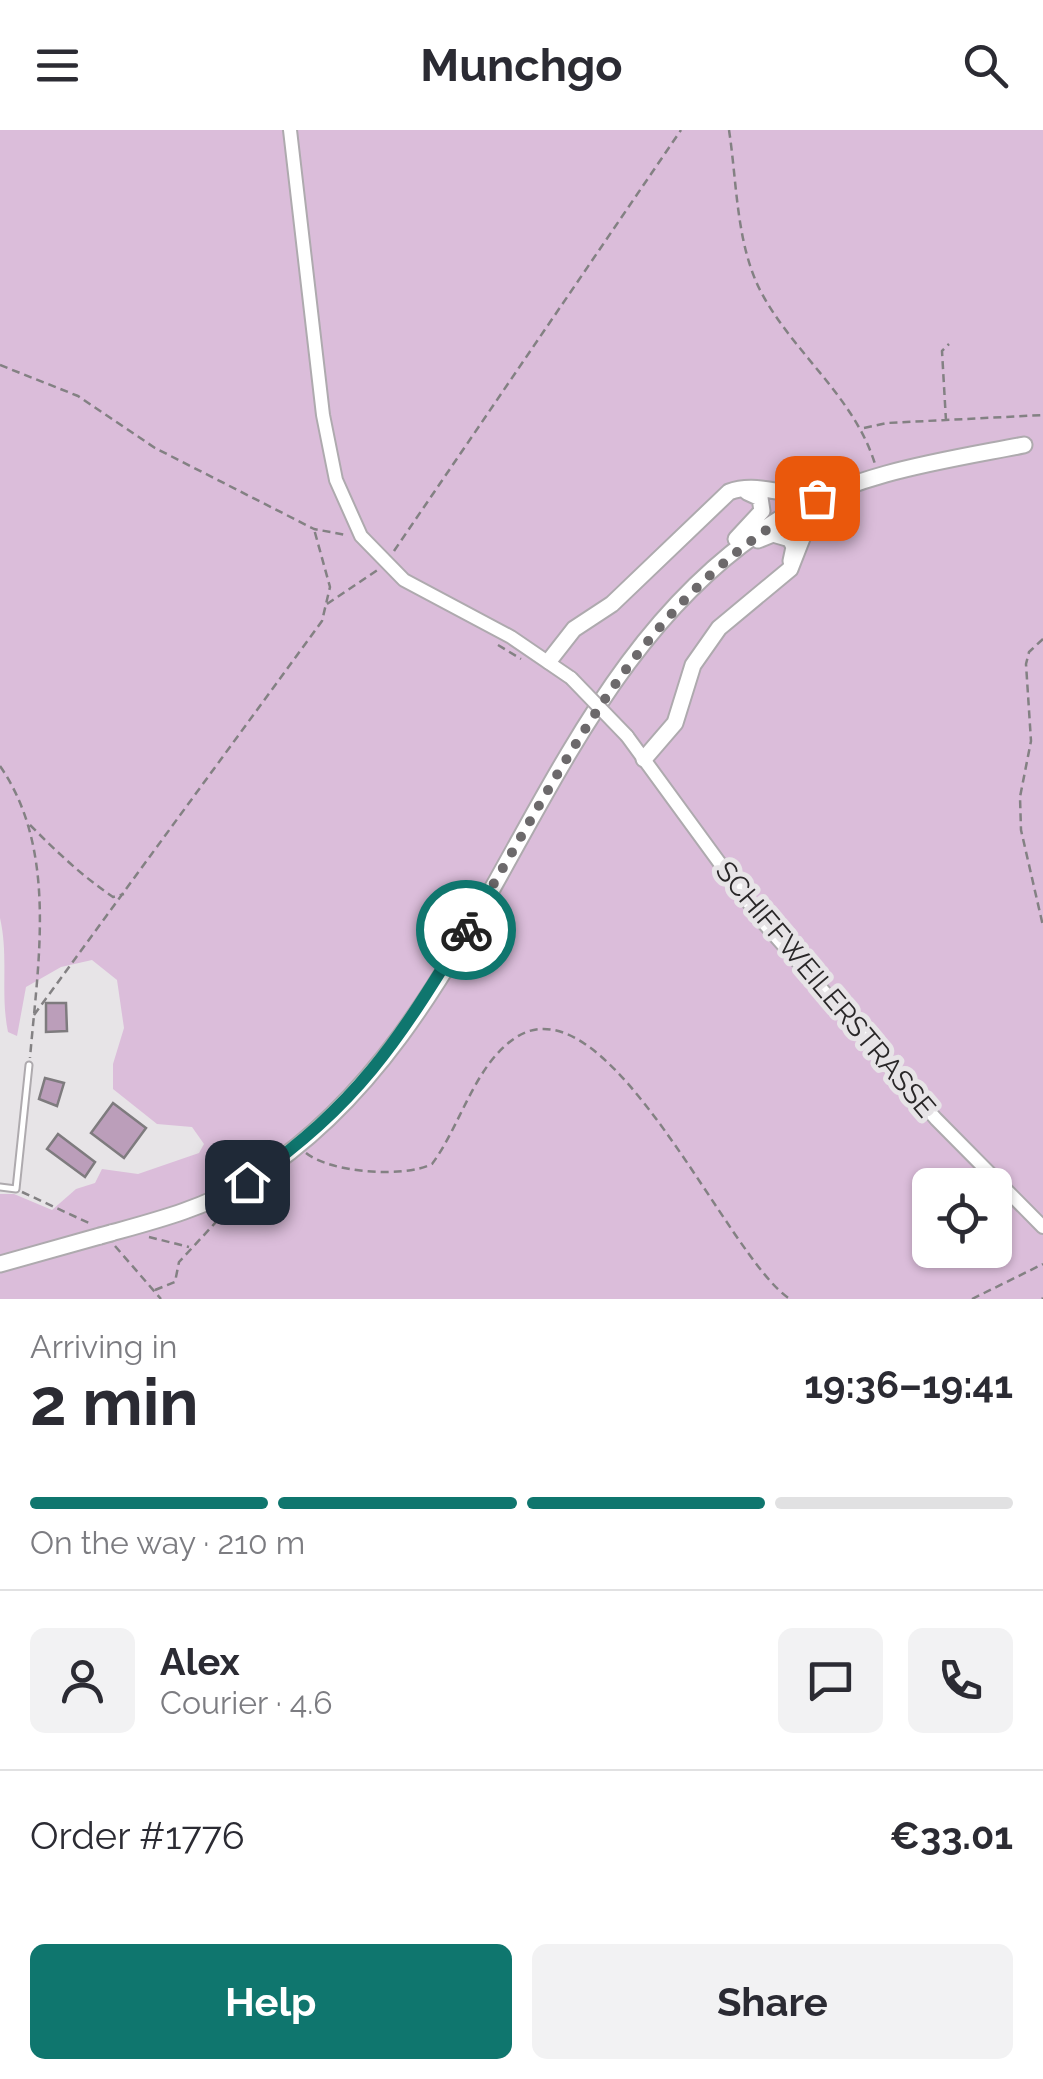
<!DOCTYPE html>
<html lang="en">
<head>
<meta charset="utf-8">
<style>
	:root { --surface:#fff; --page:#f2f2f3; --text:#2b2b33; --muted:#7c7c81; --line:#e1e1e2; --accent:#0f766e }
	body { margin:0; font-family:Raleway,sans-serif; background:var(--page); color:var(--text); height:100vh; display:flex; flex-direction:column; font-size:38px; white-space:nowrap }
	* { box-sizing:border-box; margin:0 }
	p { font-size:32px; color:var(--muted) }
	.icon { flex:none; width:55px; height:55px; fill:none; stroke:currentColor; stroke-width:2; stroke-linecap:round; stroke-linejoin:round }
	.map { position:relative; height:1169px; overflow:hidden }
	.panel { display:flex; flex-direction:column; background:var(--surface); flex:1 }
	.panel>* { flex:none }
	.controls { position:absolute; left:912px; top:1038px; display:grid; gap:20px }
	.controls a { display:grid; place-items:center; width:100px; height:100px; border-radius:15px; background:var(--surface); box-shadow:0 2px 8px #0004; font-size:50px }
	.pin { position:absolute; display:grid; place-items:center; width:85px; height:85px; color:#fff; margin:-42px; border-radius:20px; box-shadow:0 5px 15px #0006 }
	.courier { position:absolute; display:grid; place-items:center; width:100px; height:100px; margin:-50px; border:8px solid #0f766e; border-radius:50%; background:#fff; color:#222; box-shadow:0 2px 12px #0007 }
	.head em { font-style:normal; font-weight:700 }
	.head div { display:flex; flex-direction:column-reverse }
	.head { display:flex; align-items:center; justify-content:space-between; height:170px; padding:0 30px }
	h1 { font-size:65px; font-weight:700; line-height:75px }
	.bar { display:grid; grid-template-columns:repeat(4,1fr); gap:15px 10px; align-content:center; height:120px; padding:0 30px }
	.bar i { height:12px; border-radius:8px; background:var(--line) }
	.bar .on { background:var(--accent) }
	.bar p { grid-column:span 4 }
	.line { display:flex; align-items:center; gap:25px; padding:0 30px; border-top:2px solid var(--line) }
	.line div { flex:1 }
	.round { display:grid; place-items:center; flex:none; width:105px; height:105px; border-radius:15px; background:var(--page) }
	.cta { display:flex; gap:20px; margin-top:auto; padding:20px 30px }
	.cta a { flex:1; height:115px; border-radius:15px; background:var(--accent); color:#fff; font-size:40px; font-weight:700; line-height:115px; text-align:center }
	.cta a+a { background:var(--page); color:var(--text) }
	header { display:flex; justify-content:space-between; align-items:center; height:130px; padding:0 30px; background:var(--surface); font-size:45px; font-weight:700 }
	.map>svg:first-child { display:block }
	.green { fill:#dbbdda; fill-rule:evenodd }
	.building { fill:#bb9eba; stroke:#7e7b7e; stroke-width:2.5 }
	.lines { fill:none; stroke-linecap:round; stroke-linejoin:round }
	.service-casing { stroke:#aeaaae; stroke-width:9 }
	.tertiary-casing { stroke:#aeaaae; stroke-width:16 }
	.primary-casing { stroke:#aeaaae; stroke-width:19 }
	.path { stroke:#838183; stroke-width:2.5; stroke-dasharray:8 5; stroke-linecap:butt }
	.service { stroke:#fff; stroke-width:5 }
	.tertiary { stroke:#fff; stroke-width:12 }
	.primary { stroke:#fff; stroke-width:15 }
	.tertiary-bridge-casing { stroke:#aeaaae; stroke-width:16; stroke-linecap:butt }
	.primary-bridge-casing { stroke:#aeaaae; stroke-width:19; stroke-linecap:butt }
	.tertiary-bridge { stroke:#fff; stroke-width:12 }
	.primary-bridge { stroke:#fff; stroke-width:15 }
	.done { stroke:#6c696b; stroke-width:10; stroke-dasharray:0 18 }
	.route { stroke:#0f766e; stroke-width:12 }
	.labels { text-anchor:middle; stroke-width:10; stroke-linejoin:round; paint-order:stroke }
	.street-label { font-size:28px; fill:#292728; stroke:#e7e4e7 }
</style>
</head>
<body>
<header><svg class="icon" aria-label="menu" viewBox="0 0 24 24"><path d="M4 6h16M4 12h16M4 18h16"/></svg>Munchgo<svg class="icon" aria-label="search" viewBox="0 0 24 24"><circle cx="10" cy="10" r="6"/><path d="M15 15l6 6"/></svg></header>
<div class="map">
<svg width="1043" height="1169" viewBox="0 0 1043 1169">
	<rect width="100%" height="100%" fill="#e7e4e7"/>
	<path class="green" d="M0,0h1043v1169h-1043v-105h14l38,16 24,-21 19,-6 7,-14 36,5 61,-21 5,-9 -12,-17 -35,-3 -44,-35v-25l11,-36 -7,-48 -25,-20 -31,7 -35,20 -9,49 -9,-4c-8,-39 1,-75 -8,-114zM930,1055h65v65h-65z"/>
	<path class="building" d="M46,873h20l1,28 -21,1z
		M45,948l19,5 -7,23 -18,-7z
		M113,973l33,25 -22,30 -33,-25z
		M58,1004l37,28 -10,15 -38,-28z"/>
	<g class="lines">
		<g class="service-casing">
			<path id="service" d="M0,1057l16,2 13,-124"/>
		</g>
		<g class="tertiary-casing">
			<path id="tertiary" d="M290,0l33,285 13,65 25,56 43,44 107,57 60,41
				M627,606l135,185 174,198 107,108"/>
		</g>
		<g class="primary-casing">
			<path id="primary" d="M736,409l26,-28 -2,-13 -13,-6
				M758,410l15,-6 17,5 4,8 -3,14
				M549,531l25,-32 38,-25 117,-112c32,-12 59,10 91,-4
				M644,629l31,-36 18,-58 26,-37 71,-59 20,-51 31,-21
				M111,1103c47,-13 93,-25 134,-50 256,-155 283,-515 541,-668 73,-43 156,-54 238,-70
				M0,1134l100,-28"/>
		</g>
		<path class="path" d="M729,0c8,52 7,112 31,160 32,62 94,106 115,174
			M0,235l78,31 77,52 159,81 32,6
			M946,291l-4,-70 7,-7
			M864,298l23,-5 156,-8
			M394,421l287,-421
			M327,474l52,-35
			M1043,509l-14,13 -3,12 5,77 -11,56 1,33 22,96
			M498,515l23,14
			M0,636c58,84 38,196 30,292
			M30,695c27,27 52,51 83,72l11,-3
			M34,885l288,-394 8,-34 -16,-58
			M306,1023c25,20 98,25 126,11 29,-39 42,-98 83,-126 94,-63 213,222 275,261
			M261,1058l16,-8 12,-14
			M22,1062l69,32
			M149,1107l40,10
			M115,1116l46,53
			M155,1160l20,-8 4,-20 50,-54
			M972,1169l71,-35
			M1042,1169l1,-1"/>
		<use href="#service" class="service"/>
		<use href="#tertiary" class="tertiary"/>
		<use href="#primary" class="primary"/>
		<g class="tertiary-bridge-casing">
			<path id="tertiary-bridge" d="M571,548l56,58"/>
		</g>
		<g class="primary-bridge-casing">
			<path id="primary-bridge" d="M100,1106l11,-3"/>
		</g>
		<use href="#tertiary-bridge" class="tertiary-bridge"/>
		<use href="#primary-bridge" class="primary-bridge"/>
	</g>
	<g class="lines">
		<path class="done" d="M466,800c105,-171 168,-329 351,-432"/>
		<path class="route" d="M247,1052c112,-79 149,-138 219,-252"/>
	</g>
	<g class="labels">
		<g class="street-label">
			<text transform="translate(826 859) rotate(50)" y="10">SCHIFFWEILERSTRASSE</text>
		</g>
	</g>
</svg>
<div class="controls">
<a><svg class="icon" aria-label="locate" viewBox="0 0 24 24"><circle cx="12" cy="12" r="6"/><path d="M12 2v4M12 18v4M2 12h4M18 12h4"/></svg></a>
</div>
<div class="pin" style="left:817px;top:368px;background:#ea580c"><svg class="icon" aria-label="bag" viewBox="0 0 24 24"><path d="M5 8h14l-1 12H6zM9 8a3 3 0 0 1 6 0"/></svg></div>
<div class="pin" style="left:247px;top:1052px;background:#1f2937"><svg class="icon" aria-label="home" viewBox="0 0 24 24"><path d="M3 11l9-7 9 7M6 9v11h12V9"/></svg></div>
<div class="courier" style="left:466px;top:800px"><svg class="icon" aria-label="bike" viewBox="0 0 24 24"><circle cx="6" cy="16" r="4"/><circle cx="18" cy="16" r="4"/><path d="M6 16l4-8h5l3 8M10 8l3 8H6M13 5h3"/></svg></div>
</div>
<section class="panel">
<div class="head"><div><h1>2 min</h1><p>Arriving in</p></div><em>19:36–19:41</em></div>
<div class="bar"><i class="on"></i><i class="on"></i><i class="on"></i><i></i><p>On the way · 210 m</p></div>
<div class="line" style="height:180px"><a class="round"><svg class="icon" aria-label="person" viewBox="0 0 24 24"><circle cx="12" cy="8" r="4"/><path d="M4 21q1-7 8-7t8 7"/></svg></a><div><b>Alex</b><p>Courier · 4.6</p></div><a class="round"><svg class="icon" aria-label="chat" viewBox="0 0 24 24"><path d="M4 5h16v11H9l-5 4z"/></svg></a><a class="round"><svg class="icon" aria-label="phone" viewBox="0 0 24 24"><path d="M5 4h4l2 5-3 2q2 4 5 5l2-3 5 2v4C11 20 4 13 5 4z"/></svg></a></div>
<div class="line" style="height:130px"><div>Order #1776</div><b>€33.01</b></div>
<div class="cta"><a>Help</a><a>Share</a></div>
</section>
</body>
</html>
